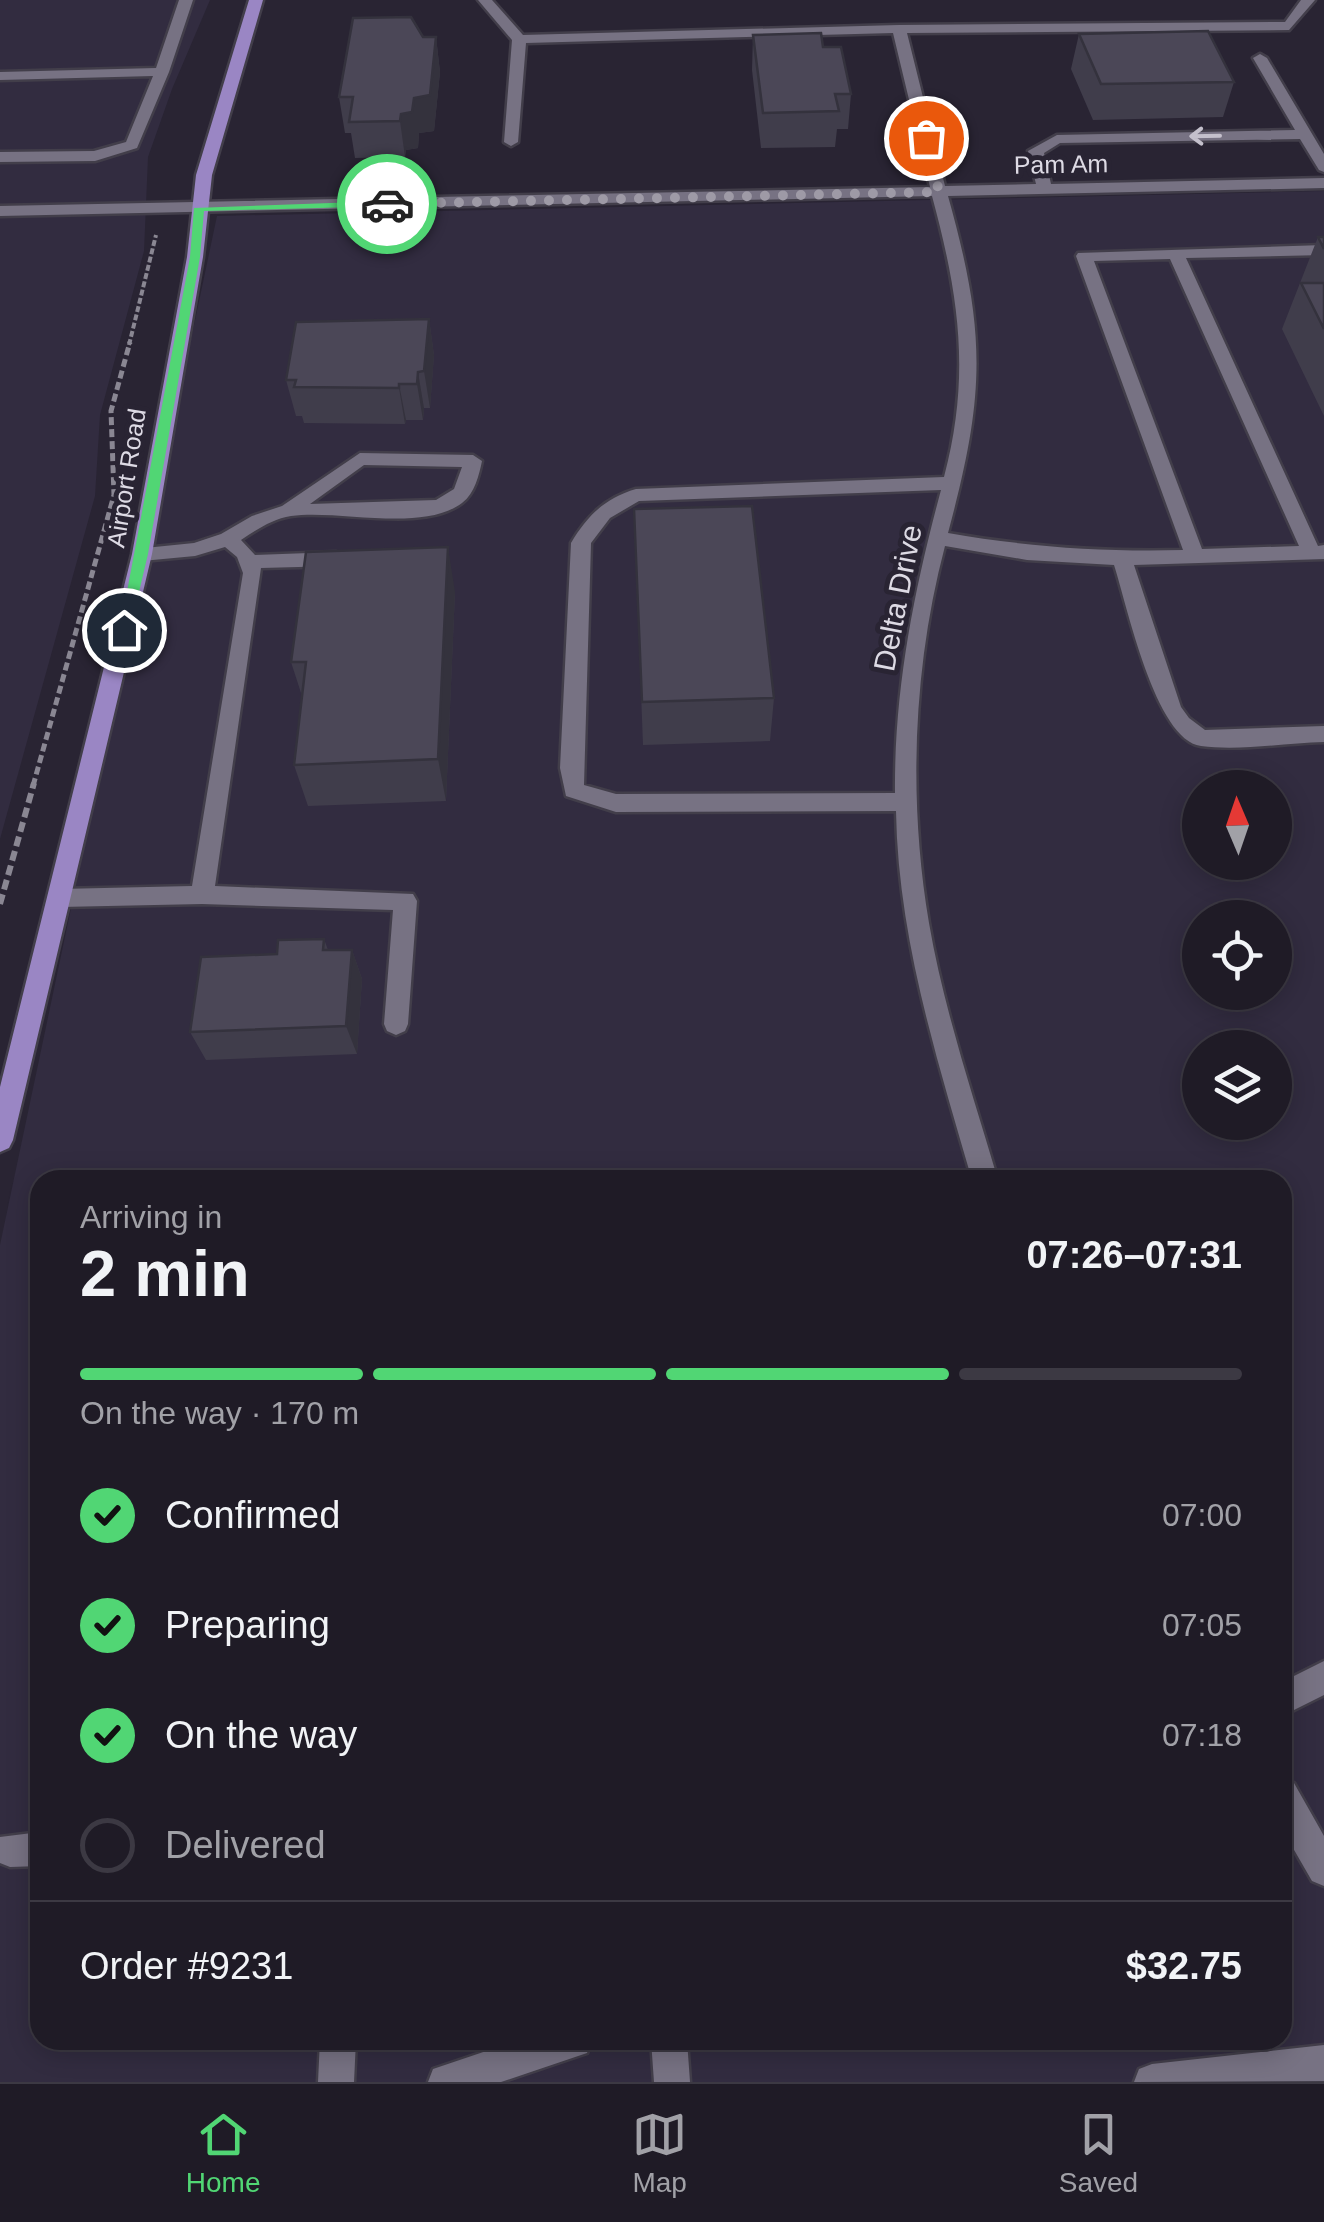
<!DOCTYPE html>
<html lang="en">
<head>
<meta charset="utf-8">
<style>
	:root { --surface:#1f1b26; --page:#2c2832; --text:#f1f3f6; --muted:#a1a1a7; --line:#3c3943; --accent:#51d674 }
	body { margin:0; font-family:Arial,sans-serif; background:var(--page); color:var(--text); height:100vh; display:flex; flex-direction:column; font-size:38px; white-space:nowrap }
	* { box-sizing:border-box; margin:0 }
	p { font-size:32px; color:var(--muted) }
	.icon { flex:none; width:55px; height:55px; fill:none; stroke:currentColor; stroke-width:2; stroke-linecap:round; stroke-linejoin:round }
	.map { position:relative; flex:1; overflow:hidden }
	.side { position:absolute; left:30px; top:1170px; width:1262px; height:880px; display:flex; flex-direction:column; background:var(--surface); border-radius:30px; box-shadow:0 5px 25px #0003,0 0 0 2px var(--line) }
	.side>* { flex:none }
	.needle { width:65px; rotate:358deg }
	.tools { position:absolute; left:1182px; top:770px; display:grid; gap:20px }
	.tools a { display:grid; place-items:center; width:110px; height:110px; border-radius:50%; background:var(--surface); box-shadow:0 5px 25px #0003,0 0 0 2px var(--line); font-size:50px }
	.pin { position:absolute; display:grid; place-items:center; width:85px; height:85px; color:#fff; margin:-42px; border:5px solid #fff; border-radius:50%; box-shadow:0 2px 10px #0007 }
	.courier { position:absolute; display:grid; place-items:center; width:100px; height:100px; margin:-50px; border:8px solid #51d674; border-radius:50%; background:#fff; color:#222; box-shadow:0 2px 12px #0007 }
	.summary em { font-style:normal; font-weight:700 }
	.summary div { display:flex; flex-direction:column-reverse }
	.summary { display:flex; align-items:center; justify-content:space-between; height:170px; padding:0 50px }
	h1 { font-size:65px; font-weight:700; line-height:75px }
	.bar { display:grid; grid-template-columns:repeat(4,1fr); gap:15px 10px; align-content:center; height:120px; padding:0 50px }
	.bar i { height:12px; border-radius:8px; background:var(--line) }
	.bar .current { background:var(--accent) }
	.bar p { grid-column:span 4 }
	.line { display:flex; align-items:center; gap:25px; padding:0 50px; border-top:2px solid var(--line) }
	.line div { flex:1 }
	ol { padding:0 50px; list-style:none }
	li { display:flex; align-items:center; gap:30px; height:110px }
	li p { margin-inline-start:auto }
	li .icon { padding:10px; border-radius:50%; background:var(--accent); color:#111; stroke-width:4 }
	li:last-child { color:var(--muted) }
	li i { width:55px; height:55px; border:5px solid var(--line); border-radius:50% }
	.menu { display:flex; justify-content:space-around; align-items:center; height:140px; border-top:2px solid var(--line); background:var(--surface); font-size:28px; color:var(--muted) }
	.menu a { display:grid; justify-items:center; gap:5px }
	.menu .current { color:var(--accent) }
	.map>svg:first-child { display:block }
	.built { fill:#322c40; fill-rule:evenodd }
	.lines { fill:none; stroke-linecap:round; stroke-linejoin:round }
	.minor-casing { stroke:#423e4a; stroke-width:5 }
	.major-casing { stroke:#423e4a; stroke-width:5 }
	.path-far2 { stroke:#8a8793; stroke-width:4; stroke-dasharray:6 2.5; stroke-linecap:butt }
	.path-far1 { stroke:#8a8793; stroke-width:5; stroke-dasharray:8 4; stroke-linecap:butt }
	.path { stroke:#8a8793; stroke-width:6; stroke-dasharray:10 5; stroke-linecap:butt }
	.minor { fill:#777283; fill-rule:evenodd }
	.major { fill:#9a86c4; fill-rule:evenodd }
	.wall { fill:#403d4b }
	.shaded-wall { fill:#34323d }
	.building { fill:#4b4757; stroke:#34323d; stroke-width:2.5 }
	.oneway { stroke:#c4c0cc }
	.route { fill:#51d674 }
	.done { stroke:#9e9aa6; stroke-width:10; stroke-dasharray:0 18 }
	.labels { text-anchor:middle; stroke-width:10; stroke-linejoin:round; paint-order:stroke }
	.far-street-label { font-size:25px; fill:#dddae4; stroke:#292433 }
	.street-label { font-size:30px; fill:#dddae4; stroke:#292433 }
</style>
</head>
<body>
<div class="map">
<svg width="1324" height="2082" viewBox="0 0 1324 2082">
	<rect width="100%" height="100%" fill="#292433"/>
	<path class="built" d="M0,0h210l-38,89 -24,68 -4,94 -44,164 -5,81 -95,343z
		M1324,191v1891h-1324v-837l217,-1029zM1200,788h75v74h-75zM1200,918h75v74h-75zM1200,1048h75v74h-75zM40,1180h1242v860h-1242z"/>
	<g class="lines">
		<g class="minor-casing">
			<path id="minor" d="M179,0h14l-24,72 -32,76 -42,13 -95,1v-10l94,-1 32,-9 27,-66 -153,4v-8l156,-4z
				M478,0h14l31,35 376,-10 386,-3 16,-22h14l-26,30 -382,3 38,153 91,-2 -8,-33 29,-16 238,-5 -42,-72 7,-4 7,4 57,96v18l-5,-2 -19,-31 -240,4 -16,10 7,31 273,-6v10l-376,8c39,139 37,199 0,337 80,14 155,19 235,17l-107,-294 2,-3 246,-8v10l-138,3 132,288 6,-1v14l-190,6 47,142 8,11 16,12 119,-4v16c-39,1 -84,9 -123,4 -46,-6 -74,-141 -87,-181l-87,-5 -82,-14c-32,121 -37,253 -16,377 15,87 44,172 69,257h-26c-35,-121 -74,-242 -76,-369l-280,1 -50,-16 -6,-28 11,-225c16,-27 34,-45 65,-54l308,-12c27,-102 15,-181 -12,-281l-932,20v-10l930,-19 -37,-154 -367,10 -8,99 -7,4 -7,-4 8,-102zM1170,259l129,287 -97,3 -108,-288zM941,490c-27,100 -47,199 -46,303l-279,1 -32,-9 7,-242 19,-25 29,-17z
				M360,453l113,2 9,6c-3,14 -7,32 -20,42 -40,30 -124,6 -171,13 -19,3 -35,14 -50,24l14,15 81,-3 10,7 -10,7 -75,2 -46,318 198,8 4,7 -9,123 -3,7 -9,4 -9,-4 -3,-7 9,-114 -191,-6 -142,3 -8,-2 -4,-7 4,-7 8,-2 132,-3 51,-313 -6,-16 -12,-10 -30,9 -53,5 -7,-2v-10l59,-6 27,-9 31,-18 30,-10zM364,465l98,2 -8,22 -18,11 -126,4z
				M1324,1661v34l-42,21v-34z
				M1282,1779l12,4 30,53v50l-12,-5 -30,-52z
				M40,1832v34l-30,1 -10,-4v-26z
				M320,2040h36l-2,42h-36z
				M519,2040h73l-5,13 -86,29h-73l5,-13z
				M651,2040h36l3,42h-36z
				M1324,2045v36l-190,1 5,-13 13,-5z"/>
		</g>
		<g class="major-casing">
			<path id="major" d="M249,0h14l-51,175 -9,82 -51,297 -139,586 -4,8 -9,4v-65l132,-533 55,-297 9,-82z"/>
		</g>
		<path class="path-far2" d="M129,345l27,-110"/>
		<path class="path-far1" d="M33,786l81,-291 -3,-84 19,-69"/>
		<path class="path" d="M0,904l34,-121"/>
		<use href="#minor" class="minor"/>
		<use href="#major" class="major"/>
	</g>
	<path class="wall" d="M1079,34l155,48 -11,35 -130,3 -22,-51z
		M753,35l70,12 28,47 -3,35h-11l-2,18 -74,1 -9,-78z
		M423,37h13l4,35 -6,59 -15,2 -1,15 -12,2 -1,7 -50,1 -4,-25h-6l-6,-36z
		M1318,237l6,12v167l-42,-87z
		M429,319l5,36 -4,53h-6l-1,12h-17l-1,4 -101,-1 -2,-7h-6l-10,-36z
		M634,509l140,189 -4,43 -127,4z
		M455,592l-9,209 -138,5 -14,-41 8,-69 -11,-34z
		M324,939l4,11h24l10,29 -5,75 -151,6 -16,-28 87,-78z"/>
	<path class="shaded-wall" d="M436,37l4,35 -6,59 -15,2 -1,15 -12,2 -1,7 -5,-36 1,-7 13,-16z
		M429,319l5,36 -4,53 -6,-37z
		M418,372l6,36 -1,12 -6,-36z
		M399,384l7,36 -1,4 -6,-36z
		M448,547l7,45 -9,209 -8,-42z
		M352,950l10,29 -5,75 -11,-28z"/>
	<path class="building" d="M411,17l12,20h13l-6,58 -16,3 -2,14 -11,2 -1,7 -51,1 4,-25h-14l14,-79z
		M1208,31l26,51 -133,2 -22,-50z
		M821,33l2,14h18l10,47h-16l4,17 -76,2 -10,-78z
		M1318,237h6v12z
		M1301,283h23v46z
		M429,319l-5,52 -6,1 -1,12h-18v4l-105,-1 2,-7h-10l10,-58z
		M752,506l22,192 -132,4 -8,-193z
		M448,547l-10,212 -144,6 12,-103h-15l15,-110z
		M324,939l-1,11h29l-6,76 -156,6 11,-75 76,-3 1,-14z"/>
	<defs><path id="oneway-shaft" d="M-6 0H5M1.5-3L5.5 0L1.5 3" fill="none" stroke-width="1.6" stroke-linecap="round" stroke-linejoin="round" transform="scale(2.5)"/></defs>
	<use class="oneway" href="#oneway-shaft" transform="translate(1205 136) rotate(179)"/>
	<path class="route" d="M387,201l4,5 -187,5 -4,46 -52,297 -18,76 -11,4 71,-377 4,-49z"/>
	<g class="lines">
		<path class="done" d="M387,204l552,-12 -13,-54"/>
	</g>
	<g class="labels">
		<g class="far-street-label">
			<text transform="translate(1061 164) rotate(-1)" y="9">Pam Am</text>
			<text transform="translate(126 478) rotate(-81)" y="9">Airport Road</text>
		</g>
		<g class="street-label">
			<text transform="translate(898 598) rotate(-79)" y="10">Delta Drive</text>
		</g>
	</g>
</svg>
<div class="tools">
<a><svg class="needle" viewBox="-14 -14 28 28"><path d="M0-13l5 13h-10z" fill="#e53935"/><path d="M0 13l5-13h-10z" fill="#a1a1a7"/></svg></a>
<a><svg class="icon" aria-label="locate" viewBox="0 0 24 24"><circle cx="12" cy="12" r="6"/><path d="M12 2v4M12 18v4M2 12h4M18 12h4"/></svg></a>
<a><svg class="icon" aria-label="layers" viewBox="0 0 24 24"><path d="M12 4l9 5-9 5-9-5zM3 14l9 5 9-5"/></svg></a>
</div>
<div class="pin" style="left:926px;top:138px;background:#ea580c"><svg class="icon" aria-label="bag" viewBox="0 0 24 24"><path d="M5 8h14l-1 12H6zM9 8a3 3 0 0 1 6 0"/></svg></div>
<div class="pin" style="left:124px;top:630px;background:#1f2937"><svg class="icon" aria-label="home" viewBox="0 0 24 24"><path d="M3 11l9-7 9 7M6 9v11h12V9"/></svg></div>
<div class="courier" style="left:387px;top:204px"><svg class="icon" aria-label="car" viewBox="0 0 24 24"><path d="M5 17H2v-5l4-1 3-4h7l3 4 3 1v5h-3M9 17h6M6 11h13"/><circle cx="7" cy="17" r="2"/><circle cx="17" cy="17" r="2"/></svg></div>
<section class="side">
<div class="summary"><div><h1>2 min</h1><p>Arriving in</p></div><em>07:26–07:31</em></div>
<div class="bar"><i class="current"></i><i class="current"></i><i class="current"></i><i></i><p>On the way · 170 m</p></div>
<ol>
<li><svg class="icon" aria-label="check" viewBox="0 0 24 24"><path d="M5 12l5 5 9-10"/></svg>Confirmed<p>07:00</p></li>
<li><svg class="icon" aria-label="check" viewBox="0 0 24 24"><path d="M5 12l5 5 9-10"/></svg>Preparing<p>07:05</p></li>
<li><svg class="icon" aria-label="check" viewBox="0 0 24 24"><path d="M5 12l5 5 9-10"/></svg>On the way<p>07:18</p></li>
<li><i></i>Delivered</li>
</ol>
<div class="line" style="height:130px"><div>Order #9231</div><b>$32.75</b></div>
</section>
</div>
<nav class="menu">
<a class="current"><svg class="icon" aria-label="home" viewBox="0 0 24 24"><path d="M3 11l9-7 9 7M6 9v11h12V9"/></svg>Home</a>
<a><svg class="icon" aria-label="map" viewBox="0 0 24 24"><path d="M3 6l6-2 6 2 6-2v14l-6 2-6-2-6 2zM9 4v14M15 6v14"/></svg>Map</a>
<a><svg class="icon" aria-label="saved" viewBox="0 0 24 24"><path d="M7 4h10v16l-5-4-5 4z"/></svg>Saved</a>
</nav>
</body>
</html>
